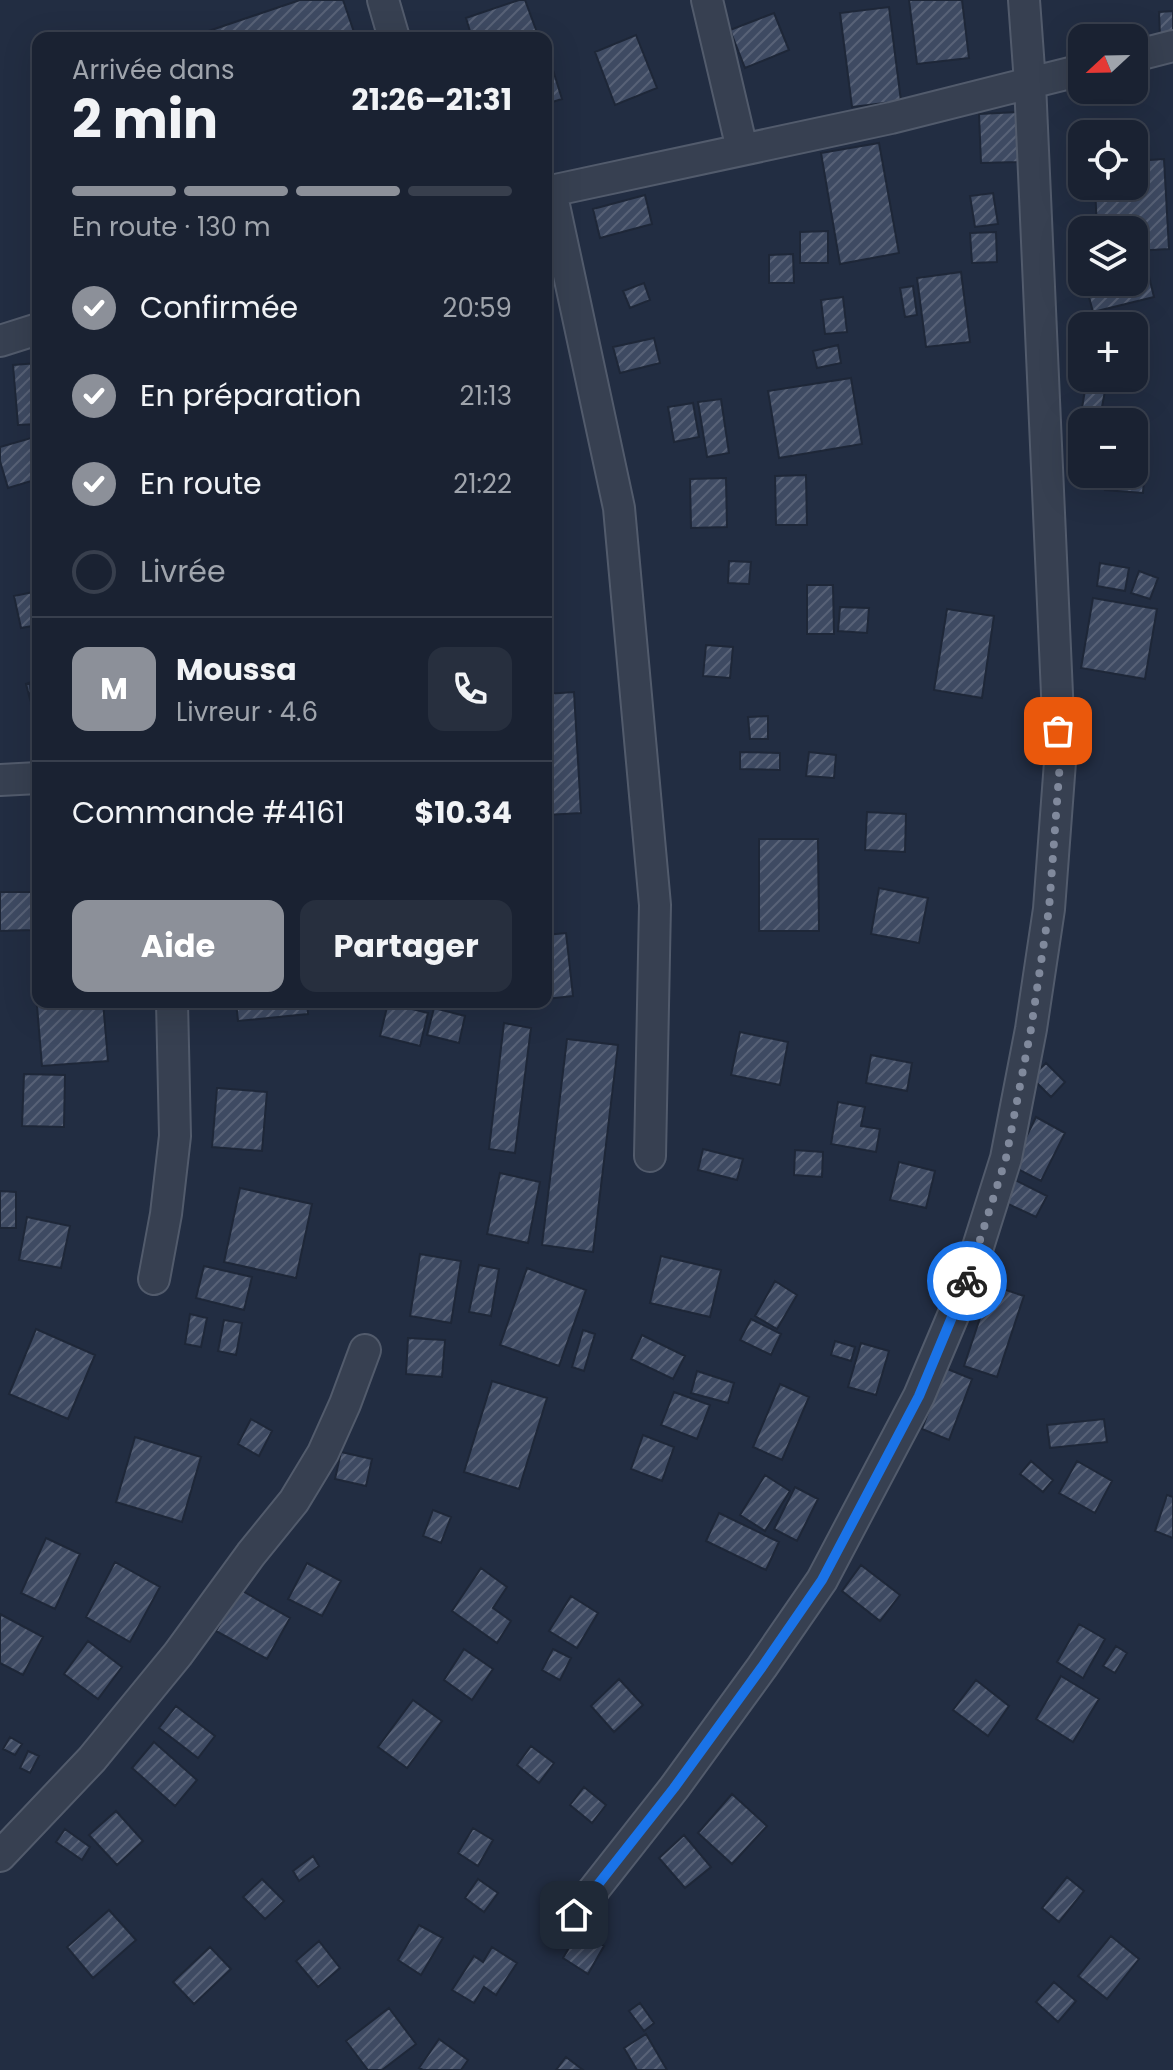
<!DOCTYPE html>
<html lang="fr">
<head>
<meta charset="utf-8">
<style>
	:root { --surface:#1a2232; --page:#272f3e; --text:#f1f3f6; --muted:#9fa4ac; --line:#383f4d; --accent:#8c9099 }
	body { margin:0; font-family:Poppins,sans-serif; background:var(--page); color:var(--text); height:100vh; display:flex; flex-direction:column; font-size:30px; white-space:nowrap }
	* { box-sizing:border-box; margin:0 }
	p { font-size:26px; color:var(--muted) }
	.icon { flex:none; width:44px; height:44px; fill:none; stroke:currentColor; stroke-width:2; stroke-linecap:round; stroke-linejoin:round }
	.map { position:relative; flex:1; overflow:hidden }
	.panel { position:absolute; left:32px; top:32px; width:520px; height:976px; display:flex; flex-direction:column; background:var(--surface); border-radius:16px; box-shadow:0 8px 32px #0002,0 0 0 2px var(--line) }
	.panel>* { flex:none }
	.needle { width:52px; rotate:248deg }
	.tools { position:absolute; left:1068px; top:24px; display:grid; gap:16px }
	.tools a { display:grid; place-items:center; width:80px; height:80px; border-radius:16px; background:var(--surface); box-shadow:0 8px 32px #0002,0 0 0 2px var(--line); font-size:40px }
	.pin { position:absolute; display:grid; place-items:center; width:68px; height:68px; color:#fff; margin:-34px; border-radius:16px; box-shadow:0 4px 12px #0006 }
	.courier { position:absolute; display:grid; place-items:center; width:80px; height:80px; margin:-40px; border:6px solid #1a73e8; border-radius:50%; background:#fff; color:#222; box-shadow:0 2px 10px #0007 }
	.headline em { font-style:normal; font-weight:700 }
	.headline div { display:flex; flex-direction:column-reverse }
	.headline { display:flex; align-items:center; justify-content:space-between; height:136px; padding:0 40px }
	h1 { font-size:52px; font-weight:700; line-height:60px }
	.bar { display:grid; grid-template-columns:repeat(4,1fr); gap:12px 8px; align-content:center; height:96px; padding:0 40px }
	.bar i { height:10px; border-radius:6px; background:var(--line) }
	.bar .active { background:var(--accent) }
	.bar p { grid-column:span 4 }
	.line { display:flex; align-items:center; gap:20px; padding:0 40px; border-top:2px solid var(--line) }
	.line div { flex:1 }
	.round { display:grid; place-items:center; flex:none; width:84px; height:84px; border-radius:16px; background:var(--page) }
	ol { padding:0 40px; list-style:none }
	li { display:flex; align-items:center; gap:24px; height:88px }
	li p { margin-inline-start:auto }
	li .icon { padding:8px; border-radius:50%; background:var(--accent); color:#fff; stroke-width:4 }
	li:last-child { color:var(--muted) }
	li i { width:44px; height:44px; border:4px solid var(--line); border-radius:50% }
	.primary-button { display:flex; gap:16px; margin-top:auto; padding:16px 40px }
	.primary-button a { flex:1; height:92px; border-radius:16px; background:var(--accent); color:#fff; font-size:32px; font-weight:700; line-height:92px; text-align:center }
	.primary-button a+a { background:var(--page); color:var(--text) }
	.map>svg:first-child { display:block }
	.building { fill:url(#building-hatch); stroke:#1e2738; stroke-width:2 }
	.lines { fill:none; stroke-linecap:round; stroke-linejoin:round }
	.street-casing { stroke:#525b6c; stroke-width:34 }
	.street { stroke:#374051; stroke-width:30 }
	.done { stroke:#80899c; stroke-width:8; stroke-dasharray:0 14.4 }
	.route { stroke:#1a73e8; stroke-width:10 }
</style>
</head>
<body>
<div class="map">
<svg width="1173" height="2070" viewBox="0 0 1173 2070">
	<defs>
		<pattern id="building-hatch" width="6" height="6" patternUnits="userSpaceOnUse" patternTransform="scale(2)"><rect width="6" height="6" fill="#3e4a62"/><path d="M-1 1l2-2M0 6l6-6M5 7l2-2" fill="none" stroke="#586277"/></pattern>
	</defs>
	<rect width="100%" height="100%" fill="#222d42"/>
	<path class="building" d="M300,0h43l13,38h-168z
		M519,0h6l14,38h-67l-6,-20z
		M909,0h53l7,58 -52,6z
		M889,7l12,94 -49,6 -12,-94z
		M1173,11v25h-13l-1,-24z
		M774,13l15,37 -44,18 -15,-38z
		M636,35l21,53 -42,17 -20,-53z
		M546,54h2l14,45 -16,5z
		M1018,112l2,50 -39,1 -2,-49z
		M879,143l20,110 -59,11 -19,-111z
		M1164,159l5,90 -35,2v-21h-37l-2,-44h39v-25z
		M993,193l5,31 -23,3 -5,-31z
		M645,195l7,29 -52,14 -7,-29z
		M828,231v32h-28v-31z
		M996,232l1,30 -25,1 -2,-30z
		M793,254l1,29h-25v-28z
		M1144,256l10,41 -61,15 -8,-30h49v-24z
		M961,272l9,70 -44,5 -9,-69z
		M644,283l6,17 -20,8 -7,-17z
		M913,286l4,29 -12,2 -5,-29z
		M843,297l4,35 -22,2 -4,-34z
		M654,338l6,25 -40,10 -7,-26z
		M838,345l3,18 -24,5 -4,-17z
		M38,363v61l-20,1 -5,-60z
		M851,378l11,66 -83,14 -11,-67z
		M1087,378l20,2 -7,38 -19,-4z
		M721,399l8,54 -22,4 -9,-55z
		M693,403l6,34 -25,5 -6,-35z
		M1134,433l13,1 -4,59 -38,-3 1,-16h28z
		M38,436v43l-30,9 -8,-27v-14z
		M806,475l1,50h-31l-1,-49z
		M726,478l1,49 -36,1 -1,-49z
		M729,561l22,1 -2,22 -21,-1z
		M1100,563l29,5 -4,23 -28,-5z
		M1139,571l19,7 -8,21 -19,-6z
		M807,585h26l1,49h-27z
		M38,591v34l-17,3 -7,-32z
		M1093,598l64,11 -12,70 -64,-11z
		M840,607l29,1 -2,25 -29,-2z
		M947,609l47,7 -12,82 -48,-8z
		M706,645l27,2 -3,31 -27,-2z
		M38,680v49l-12,-45z
		M30,683h8v66h-5z
		M574,692l7,121 -35,2v-121z
		M768,716v23h-18l-2,-22z
		M740,752l40,1v17l-40,-1z
		M809,752l27,3 -2,23 -28,-2z
		M867,812l39,2 -1,38 -40,-2z
		M759,839h59l1,92h-60z
		M879,888l49,10 -9,45 -48,-9z
		M0,892h32l1,38 -33,1z
		M566,933l7,63 -27,3v-64z
		M36,994h2v8h65l5,59 -66,5z
		M236,1002h71l1,12 -70,7z
		M388,1003l40,10 -8,33 -40,-10z
		M434,1008l31,8 -6,27 -32,-8z
		M504,1023l27,5 -16,125 -26,-4z
		M740,1032l48,10 -8,43 -49,-10z
		M567,1039l51,6 -25,207 -51,-7z
		M871,1055l41,8 -5,28 -41,-8z
		M1046,1063l19,19 -14,15 -20,-20z
		M24,1074l41,1 -1,52 -42,-1z
		M217,1088l50,4 -5,59 -50,-4z
		M838,1102l27,5 -4,19 19,3 -4,23 -45,-8z
		M1036,1117l29,16 -24,48 -29,-15z
		M703,1149l40,10 -6,21 -39,-10z
		M795,1150l28,2 -1,25 -28,-2z
		M899,1162l36,9 -9,37 -36,-8z
		M500,1173l40,9 -12,61 -41,-9z
		M1015,1180l32,16 -11,21 -32,-15z
		M240,1188l72,16 -16,74 -72,-16z
		M0,1191l16,1v36h-16z
		M27,1217l43,9 -9,42 -42,-8z
		M420,1254l41,7 -10,62 -41,-7z
		M661,1256l60,14 -11,47 -60,-14z
		M479,1265l20,4 -8,47 -22,-4z
		M204,1266l48,11 -8,33 -48,-12z
		M527,1268l59,22 -27,76 -59,-21z
		M775,1281l22,14 -20,34 -22,-13z
		M991,1285l33,11 -27,81 -33,-11z
		M190,1314l17,4 -6,29 -16,-3z
		M751,1319l30,15 -10,21 -31,-15z
		M224,1320l18,3 -6,32 -18,-4z
		M36,1329l59,26 -27,64 -59,-25z
		M583,1330l12,4 -11,37 -12,-4z
		M642,1335l43,21 -12,23 -42,-20z
		M408,1338l37,2 -3,37 -36,-3z
		M835,1341l20,6 -4,14 -20,-6z
		M861,1343l28,8 -13,44 -28,-8z
		M945,1368l27,11 -23,61 -27,-11z
		M697,1371l37,12 -6,20 -37,-10z
		M492,1381l55,17 -28,91 -55,-17z
		M780,1384l29,13 -27,63 -29,-13z
		M674,1392l36,13 -13,34 -36,-14z
		M251,1419l21,12 -13,25 -21,-12z
		M1104,1419l3,23 -57,6 -3,-23z
		M643,1435l31,12 -12,34 -31,-12z
		M135,1437l66,20 -19,65 -66,-20z
		M341,1452l31,7 -6,27 -31,-7z
		M1031,1461l22,19 -10,12 -23,-18z
		M1077,1461l35,20 -17,32 -36,-20z
		M765,1475l25,16 -25,40 -25,-16z
		M795,1487l23,12 -21,42 -23,-12z
		M1167,1495l6,2v41l-18,-7z
		M433,1510l18,7 -10,26 -18,-7z
		M719,1513l60,29 -13,28 -60,-29z
		M46,1538l34,16 -25,55 -34,-16z
		M115,1562l45,25 -30,55 -44,-25z
		M307,1563l34,18 -19,35 -34,-17z
		M861,1565l39,30 -20,26 -38,-30z
		M481,1568l26,19 -14,21 18,13 -14,22 -45,-32z
		M239,1589l51,29 -23,41 -51,-28z
		M571,1596l27,17 -21,35 -28,-17z
		M0,1614l43,23 -20,38 -23,-12z
		M1079,1624l26,15 -22,39 -26,-16z
		M88,1641l34,26 -24,32 -34,-25z
		M1116,1646l11,7 -12,20 -12,-7z
		M464,1649l29,20 -21,31 -28,-20z
		M553,1649l18,9 -11,22 -18,-10z
		M1061,1676l38,23 -26,43 -37,-23z
		M619,1679l24,26 -29,27 -23,-26z
		M976,1680l33,26 -21,30 -35,-26z
		M413,1700l29,21 -35,47 -29,-21z
		M176,1706l39,30 -17,22 -39,-30z
		M10,1737l12,7 -7,11 -12,-6z
		M154,1742l43,38 -22,26 -43,-38z
		M531,1746l23,17 -15,20 -22,-18z
		M28,1751l11,5 -9,17 -10,-5z
		M584,1787l22,18 -14,18 -22,-18z
		M732,1794l35,32 -35,38 -34,-31z
		M116,1811l27,30 -26,24 -28,-30z
		M473,1828l20,12 -15,26 -20,-13z
		M65,1829l25,18 -8,13 -26,-18z
		M684,1835l27,32 -26,21 -26,-30z
		M313,1856l6,10 -20,15 -6,-10z
		M1067,1877l17,14 -25,31 -17,-14z
		M262,1879l22,22 -19,18 -22,-22z
		M478,1879l20,14 -14,19 -19,-14z
		M109,1910l27,30 -43,38 -26,-31z
		M419,1925l24,13 -22,37 -23,-15z
		M579,1931l25,15 -16,28 -25,-16z
		M1111,1936l28,23 -32,40 -29,-23z
		M319,1941l21,27 -22,19 -22,-26z
		M210,1947l21,22 -37,35 -21,-22z
		M492,1947l25,16 -21,32 -12,-8 -10,16 -22,-13 22,-34 9,6z
		M1054,1982l22,19 -18,21 -22,-20z
		M640,2003l14,20 -10,8 -15,-20z
		M389,2008l27,36 -34,26h-14l-22,-29z
		M646,2034l21,36h-30l-13,-22z
		M439,2039l29,21 -7,10h-38l-4,-2z
		M566,2057l17,13h-27z"/>
	<g class="lines">
		<g class="street-casing">
			<path id="street" d="M383,0l11,38
				M707,0l35,149
				M1134,56l39,-10
				M551,191l68,317 36,397 -5,251
				M546,192l345,-74 191,-48
				M0,341l38,-12
				M0,780l38,-2
				M154,1279l12,-65 9,-78 -3,-134
				M0,1856l92,-97 86,-105 73,-100 43,-53 29,-48 22,-49 20,-54
				M574,1915l100,-127 88,-121 60,-87 97,-184 47,-111 40,-127 25,-129 18,-120 11,-147 -30,-679 -6,-83"/>
		</g>
		<use href="#street" class="street"/>
	</g>
	<g class="lines">
		<path class="done" d="M967,1281l39,-123 25,-129 18,-120 11,-147 -2,-31"/>
		<path class="route" d="M574,1915l100,-127 88,-121 60,-87 97,-184 48,-115"/>
	</g>
</svg>
<div class="tools">
<a><svg class="needle" viewBox="-14 -14 28 28"><path d="M0-13l5 13h-10z" fill="#e53935"/><path d="M0 13l5-13h-10z" fill="#9fa4ac"/></svg></a>
<a><svg class="icon" aria-label="locate" viewBox="0 0 24 24"><circle cx="12" cy="12" r="6"/><path d="M12 2v4M12 18v4M2 12h4M18 12h4"/></svg></a>
<a><svg class="icon" aria-label="layers" viewBox="0 0 24 24"><path d="M12 4l9 5-9 5-9-5zM3 14l9 5 9-5"/></svg></a>
<a>+</a>
<a>−</a>
</div>
<div class="pin" style="left:1058px;top:731px;background:#ea580c"><svg class="icon" aria-label="bag" viewBox="0 0 24 24"><path d="M5 8h14l-1 12H6zM9 8a3 3 0 0 1 6 0"/></svg></div>
<div class="pin" style="left:574px;top:1915px;background:#1f2937"><svg class="icon" aria-label="home" viewBox="0 0 24 24"><path d="M3 11l9-7 9 7M6 9v11h12V9"/></svg></div>
<div class="courier" style="left:967px;top:1281px"><svg class="icon" aria-label="bike" viewBox="0 0 24 24"><circle cx="6" cy="16" r="4"/><circle cx="18" cy="16" r="4"/><path d="M6 16l4-8h5l3 8M10 8l3 8H6M13 5h3"/></svg></div>
<section class="panel">
<div class="headline"><div><h1>2 min</h1><p>Arrivée dans</p></div><em>21:26–21:31</em></div>
<div class="bar"><i class="active"></i><i class="active"></i><i class="active"></i><i></i><p>En route · 130 m</p></div>
<ol>
<li><svg class="icon" aria-label="check" viewBox="0 0 24 24"><path d="M5 12l5 5 9-10"/></svg>Confirmée<p>20:59</p></li>
<li><svg class="icon" aria-label="check" viewBox="0 0 24 24"><path d="M5 12l5 5 9-10"/></svg>En préparation<p>21:13</p></li>
<li><svg class="icon" aria-label="check" viewBox="0 0 24 24"><path d="M5 12l5 5 9-10"/></svg>En route<p>21:22</p></li>
<li><i></i>Livrée</li>
</ol>
<div class="line" style="height:144px"><b class="round" style="background:var(--accent);color:#fff">M</b><div><b>Moussa</b><p>Livreur · 4.6</p></div><a class="round"><svg class="icon" aria-label="phone" viewBox="0 0 24 24"><path d="M5 4h4l2 5-3 2q2 4 5 5l2-3 5 2v4C11 20 4 13 5 4z"/></svg></a></div>
<div class="line" style="height:104px"><div>Commande #4161</div><b>$10.34</b></div>
<div class="primary-button"><a>Aide</a><a>Partager</a></div>
</section>
</div>
</body>
</html>
